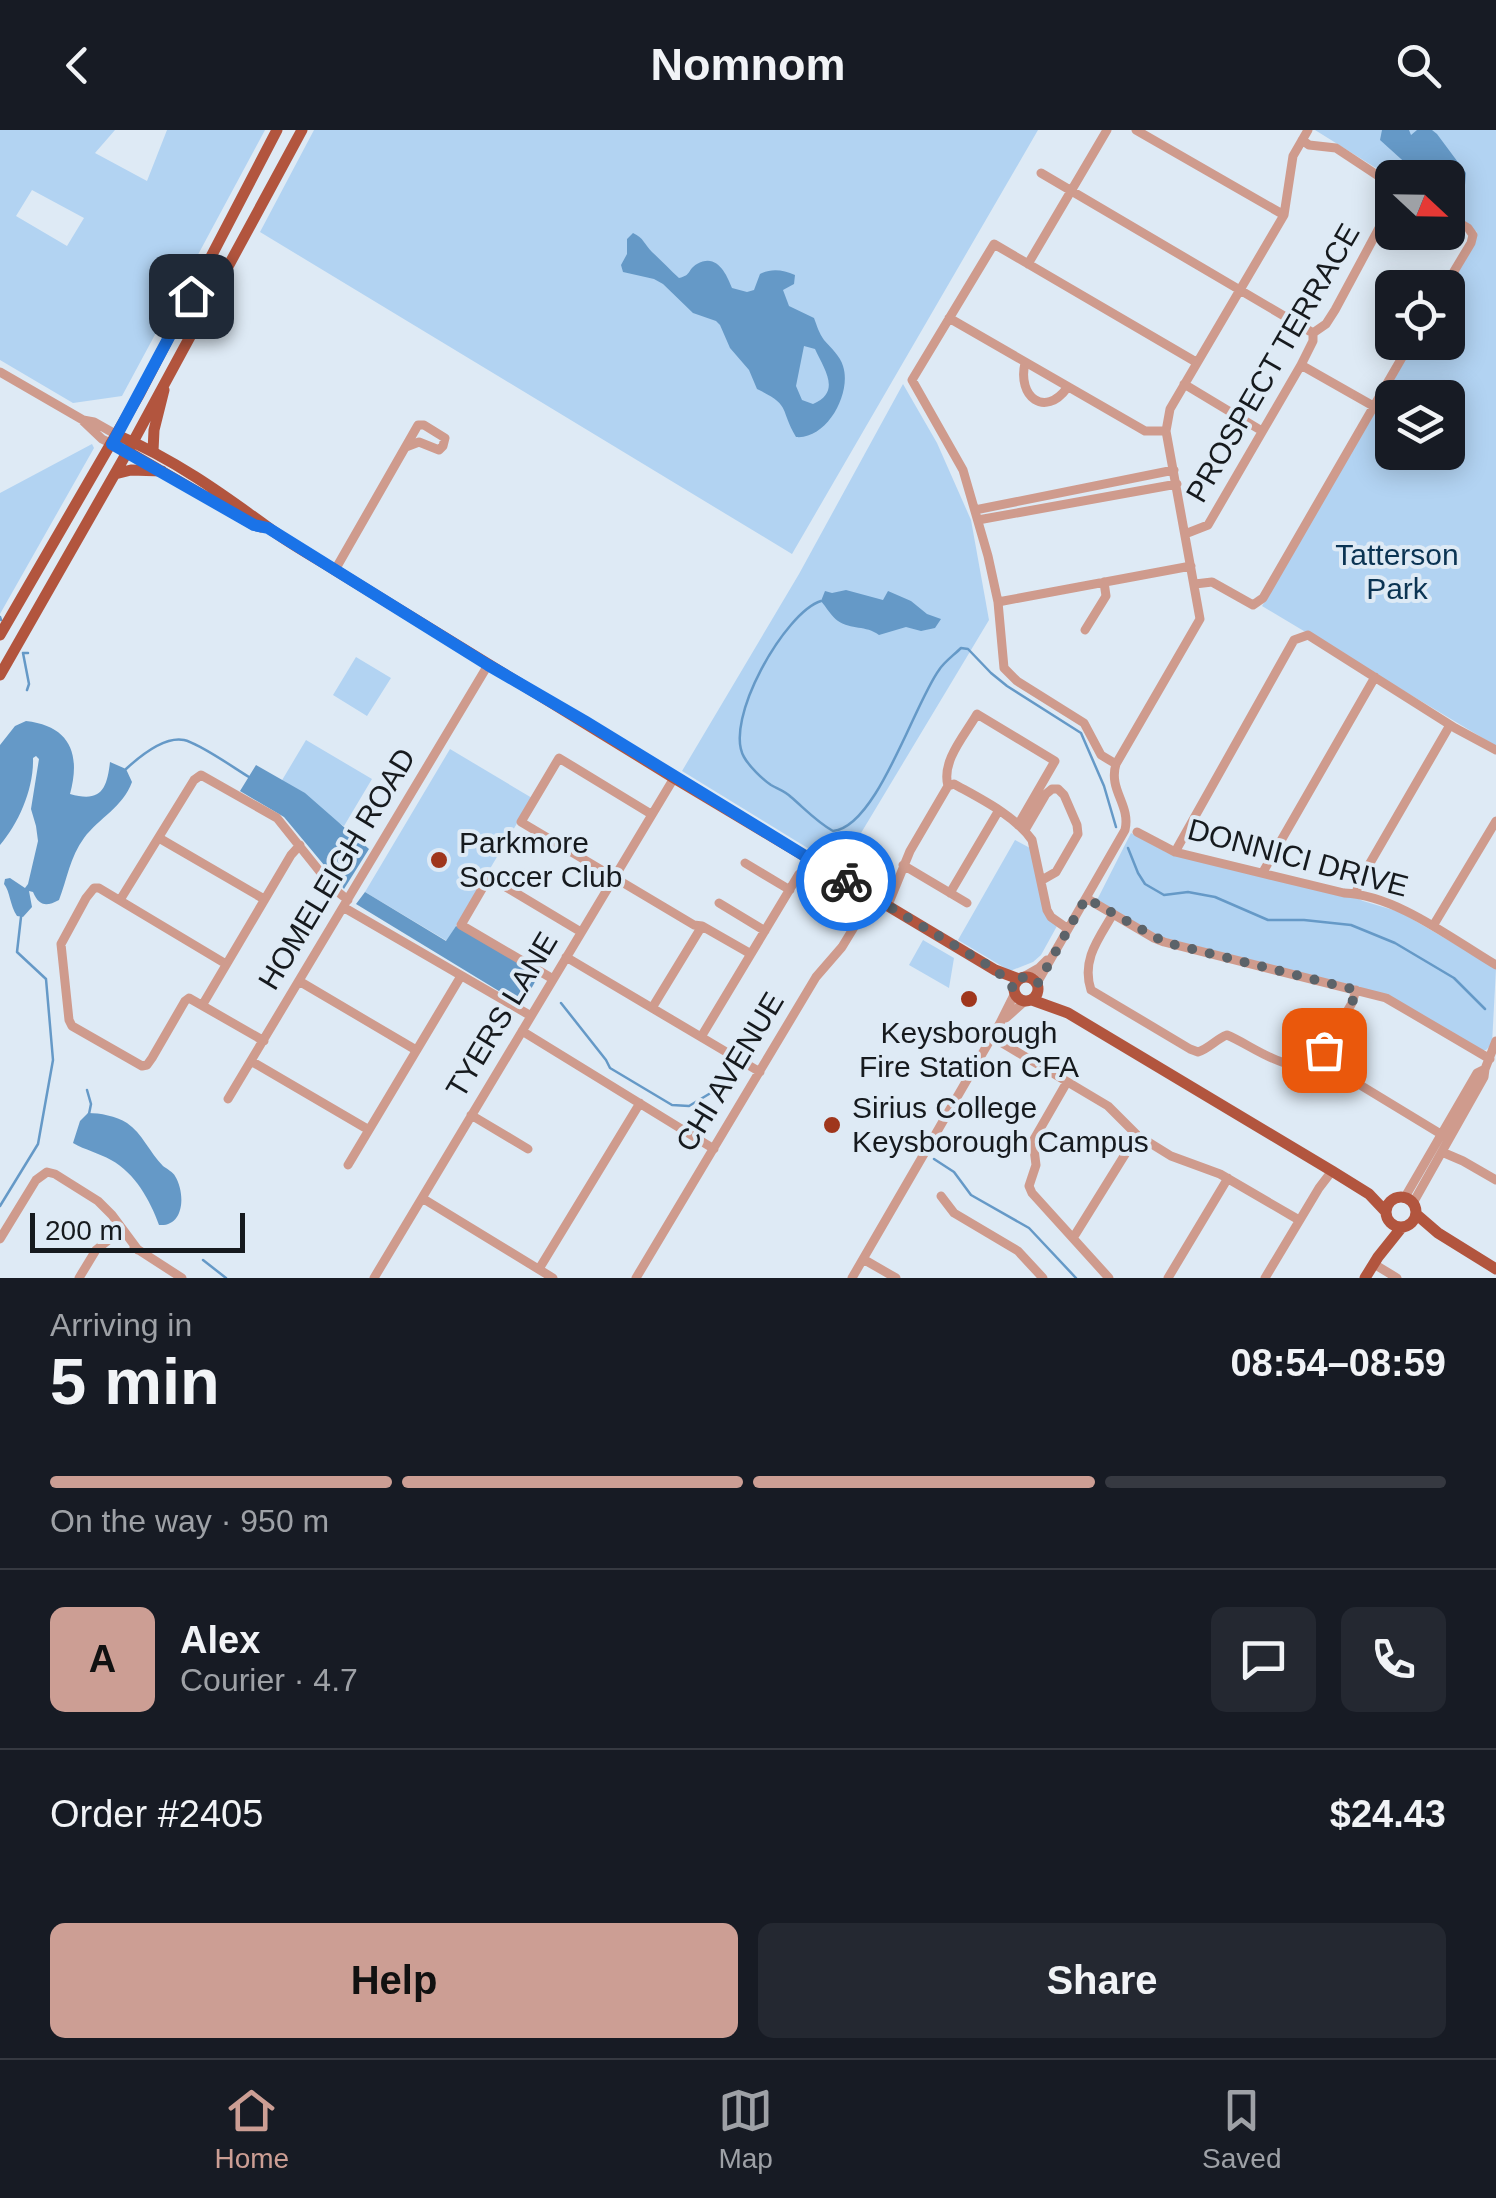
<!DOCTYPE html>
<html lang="en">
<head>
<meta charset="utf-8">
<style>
	:root { --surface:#171b24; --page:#242831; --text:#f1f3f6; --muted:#9ea1a6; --line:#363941; --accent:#cc9e94 }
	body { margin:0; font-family:Helvetica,sans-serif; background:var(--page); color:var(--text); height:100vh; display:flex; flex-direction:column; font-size:38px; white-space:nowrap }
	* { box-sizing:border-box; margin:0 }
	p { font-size:32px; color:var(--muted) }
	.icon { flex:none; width:55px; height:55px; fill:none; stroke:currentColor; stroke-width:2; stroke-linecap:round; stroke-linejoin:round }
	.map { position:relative; height:1148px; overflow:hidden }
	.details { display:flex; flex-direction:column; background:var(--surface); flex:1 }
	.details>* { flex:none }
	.needle { width:65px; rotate:112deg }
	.buttons { position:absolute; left:1375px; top:30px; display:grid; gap:20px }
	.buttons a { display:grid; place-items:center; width:90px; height:90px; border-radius:15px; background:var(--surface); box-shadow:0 5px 25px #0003; font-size:50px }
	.scale { position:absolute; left:30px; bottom:25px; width:215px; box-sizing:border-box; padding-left:10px; border:5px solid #161a1e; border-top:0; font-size:28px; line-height:35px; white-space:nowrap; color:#161a1e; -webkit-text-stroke:8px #deeaf5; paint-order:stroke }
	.pin { position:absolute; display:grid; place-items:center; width:85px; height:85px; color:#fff; margin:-42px; border-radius:20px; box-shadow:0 5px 15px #0006 }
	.courier { position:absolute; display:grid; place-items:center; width:100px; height:100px; margin:-50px; border:8px solid #1a73e8; border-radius:50%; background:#fff; color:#222; box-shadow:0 2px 12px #0007 }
	.overview em { font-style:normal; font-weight:800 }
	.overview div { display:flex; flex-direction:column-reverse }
	.overview { display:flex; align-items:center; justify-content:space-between; height:170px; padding:0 50px }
	h1 { font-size:65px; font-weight:800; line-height:75px }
	.bar { display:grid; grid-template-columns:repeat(4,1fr); gap:15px 10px; align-content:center; height:120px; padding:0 50px }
	.bar i { height:12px; border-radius:8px; background:var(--line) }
	.bar .selected { background:var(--accent) }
	.bar p { grid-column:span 4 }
	.line { display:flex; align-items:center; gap:25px; padding:0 50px; border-top:2px solid var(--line) }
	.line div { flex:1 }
	.round { display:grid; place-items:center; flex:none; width:105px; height:105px; border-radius:15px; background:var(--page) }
	.cta { display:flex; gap:20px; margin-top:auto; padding:20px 50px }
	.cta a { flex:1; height:115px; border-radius:15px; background:var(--accent); color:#111; font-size:40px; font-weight:800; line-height:115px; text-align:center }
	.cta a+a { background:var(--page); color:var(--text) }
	header { display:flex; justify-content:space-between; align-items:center; height:130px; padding:0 50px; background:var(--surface); font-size:45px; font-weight:800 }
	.tabs { display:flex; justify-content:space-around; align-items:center; height:140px; border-top:2px solid var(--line); background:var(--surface); font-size:28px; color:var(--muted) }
	.tabs a { display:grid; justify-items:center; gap:5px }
	.tabs .selected { color:var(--accent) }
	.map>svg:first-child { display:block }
	.green { fill:#b2d3f2; fill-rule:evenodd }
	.water { fill:#6599c7; fill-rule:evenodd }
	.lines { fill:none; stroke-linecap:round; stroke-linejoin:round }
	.stream { stroke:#6599c7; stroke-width:2.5 }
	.minor { stroke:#cf9b8d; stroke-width:9 }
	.major { stroke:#b2553e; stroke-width:11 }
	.done { stroke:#5c6369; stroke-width:10; stroke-dasharray:0 18 }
	.route { stroke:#1a73e8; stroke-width:12 }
	.poi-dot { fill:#9f361c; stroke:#deeaf5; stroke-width:4 }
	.labels { text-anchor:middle; stroke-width:8; stroke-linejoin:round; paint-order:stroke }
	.street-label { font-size:30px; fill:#161a1e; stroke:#deeaf5 }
	.park-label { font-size:30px; fill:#0b3453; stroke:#deeaf5 }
	.poi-label { font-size:30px; fill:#161a1e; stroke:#deeaf5; text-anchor:start }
</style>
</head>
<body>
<header><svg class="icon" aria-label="back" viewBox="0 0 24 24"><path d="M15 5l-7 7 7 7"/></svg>Nomnom<svg class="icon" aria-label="search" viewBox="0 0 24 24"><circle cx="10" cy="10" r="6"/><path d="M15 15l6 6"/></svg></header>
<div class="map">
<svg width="1496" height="1148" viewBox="0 0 1496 1148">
	<rect width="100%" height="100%" fill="#deeaf5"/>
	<path class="green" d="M0,0h115l-20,23 52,28 20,-51h98l-143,266 -49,7 -73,-43zM32,60l52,28 -17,28 -51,-30z
		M314,0h724l-246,424 -532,-322z
		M1315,0h181v616l-234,-140 152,-263 34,-1v-54l-3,-1 32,-55 -29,-20v-34h-56zM1392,268h56v54h-56z
		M903,254l34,59 34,77 18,100 -149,248 -158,-97 117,-197z
		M92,314l2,4 -94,166v-121z
		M356,527l35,21 -24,38 -34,-21z
		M306,610l66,39 -28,47 -66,-39z
		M450,619l82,49 -85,143 -82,-49z
		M1131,703l35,19 189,45 8,4 37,11 96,56 -4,76 -6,6h-5l-96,-55 -228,-59 -60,-36z
		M1015,710l15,8 19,71 8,7 -16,29 -8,7 -23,9 -52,-31z
		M923,810l31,18 -5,30 -40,-23z"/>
	<path class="water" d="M1382,0h27l2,5 6,-5h15l5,4 29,39 -1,12 -6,8 -11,-1v-14l-19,-1 1,-15 -11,10 -8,-4 -31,-28z
		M633,103c11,5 11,11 19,19 9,8 18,18 27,26 13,-3 8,-8 18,-14 20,-12 30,11 35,24l15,4 7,-2 6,-16c12,-6 23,-4 35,1l-1,9 -11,6 6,16 25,12c3,8 5,15 10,22 7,8 16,16 19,26 9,27 -16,74 -47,71 -17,-29 -4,-31 -39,-48l-8,-19 -19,-22 -10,-23 -4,-4 -23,-8 -30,-29 -9,-5 -31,-7 -2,-7 6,-11v-15zM804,216l11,3c9,20 27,43 -2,55l-11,-4 -6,-14z
		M846,460l37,10 5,-9 23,10 16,13 14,5 -6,9 -14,3 -15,-4 -27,8c-13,-10 -28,-5 -41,-14 -6,-4 -12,-14 -17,-20l4,-10 7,2z
		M26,591c44,5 55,33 44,73 31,9 37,-5 40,-32l16,7 6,13c-9,25 -33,36 -48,56 -14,19 -17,41 -25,62 -13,7 -20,6 -26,-8l-4,-1 3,16 -9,10 -6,-1c-7,-10 -7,-25 -13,-32l1,-5 5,-1 15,10 3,-4 10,-43 -2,-15 -5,-17 8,-50 -3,-3 -3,2c1,30 -14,65 -33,87v-100l15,-19z
		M256,635l49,28 64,56 -25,40 -60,-72 -44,-26z
		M365,762l81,49 10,-15 80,47 -1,9 -13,23 -166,-101z
		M88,983c12,0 28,3 39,10 15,10 23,30 36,43 3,2 11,7 12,10 11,18 9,51 -16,49 -9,-25 -24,-52 -48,-65 -12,-7 -26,-10 -38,-17l7,-22z"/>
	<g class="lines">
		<path class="stream" d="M821,471c-36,11 -98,120 -77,156 5,9 18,22 27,28 7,4 14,6 20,12 14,12 26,25 42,34 44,-4 81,-127 106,-161 5,-8 15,-15 22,-22l7,1 23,24 16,13 74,47 23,53 12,41
			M0,487l1,3
			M27,560l2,-6 -6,-31h5
			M126,639c13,-12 38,-33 58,-29 15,3 50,28 65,37
			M1128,718l10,25 7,11 19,11 24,-3 27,5 53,23h36l47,5 44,18 59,35 31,31
			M561,873l45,57 4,8 62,37 17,1 40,-24
			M87,960l4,14 -2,10
			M934,1029l20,13 17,23 58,33 47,50
			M0,1076l38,-62 15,-84 -7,-81 -29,-27 4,-35
			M203,1130l23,18"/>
		<path class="minor" d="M1136,0l148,85
			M1302,10l7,5 27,3 56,37
			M1041,43l272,160
			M1028,134l79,-134
			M1444,158l27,-45 2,-8 -5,-7 -20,-12
			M949,188l196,113h21
			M1025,233c-8,34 20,55 42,25
			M1301,235l74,42
			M0,242l83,48 11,2 23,13
			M1184,254l78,47
			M83,291l19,18 10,5
			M975,380l199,-40
			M978,390l199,-36
			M1185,404l23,-9 93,-160 12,-24v-8l13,-9 9,-14 57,-106
			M335,440l83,-145h6l21,13 -2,8 -4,4 -20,-8 -13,5
			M1195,454l17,-2 41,23 10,-7 148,-256
			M998,472l193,-36
			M1085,500l21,-34 -2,-14
			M1116,634l-15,-9 -17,-32 -67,-42 -13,-13 -6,-66 -10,-46 -25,-86 -51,-90 82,-136 202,118
			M948,656c-7,-25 17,-51 29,-72l78,47 -37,64
			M651,684l-92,-56 -38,64 173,103 8,1 49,28
			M1025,700l21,-36 6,-5h6l6,6 13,30 1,9 -22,38 -14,8
			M1137,702l38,20 169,41c52,2 108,46 152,72
			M159,708l105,61
			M1175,722l119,-212 14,-5 147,93 41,22
			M745,733l45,27
			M903,735l64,38
			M1263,742l112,-195
			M950,763l49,-83
			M1356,764l3,-12 91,-157
			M1086,768l68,40 10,4 222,56 104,61
			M120,770l74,-120 7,-5 76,43 56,70 15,12
			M719,773l46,28
			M888,775l22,-54 38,-65 6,-2c27,15 60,31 78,56l15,70 4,7 17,12
			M343,777l188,109
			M1113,784c-14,24 -32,46 -22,76l99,59 8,3c12,-4 18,-13 29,-17 27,11 61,42 92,25
			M1433,796l63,-105
			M566,827l194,115
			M226,834l-127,-76h-5l-8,10 -25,46 8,76 3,6 70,40 5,-1 5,-7 33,-57 4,-3 75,43
			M1025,846l14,-8 8,-8
			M553,849l-92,-54 28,-48 92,55
			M299,851l117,69
			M1037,853l88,-153c6,-25 -17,-40 -9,-66l84,-145 -34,-188 4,-22 114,-194 9,-59 15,-26
			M203,874l88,-149 9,-10
			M652,878l50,-82
			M1006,888l19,-17
			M522,901l192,118
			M701,907l98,-163
			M992,907l116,69 29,29 34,21 49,18 79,46
			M1319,930l130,79
			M1319,930l33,-57 4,-13
			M251,931l118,69
			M1067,952l-34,59 3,24 -7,21 3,7 77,85
			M228,969l260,-434
			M471,985l57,34
			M1011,1008l14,8 8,1
			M1442,1022l21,9 33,19
			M348,1035l113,-189
			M941,1066l13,17 64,38 25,27
			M1405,1067l72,-124 8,-4
			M422,1068l131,80
			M1413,1073l71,-126 1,-8 11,-28
			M1073,1108l64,-103
			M0,1109l36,-59 11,-8 8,2 43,27 14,14 26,35
			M134,1117l48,31
			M863,1129l33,19
			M1374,1134l23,14
			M539,1139l101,-166
			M79,1148l17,-28 25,-20
			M374,1148l300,-500
			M636,1148l180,-301 26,-30 31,-51
			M852,1148l148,-255 15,-30
			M1168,1148l60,-100
			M1265,1148l54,-90 13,-17"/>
		<path class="major" d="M117,305c55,23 104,58 152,93 21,16 44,28 66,42l339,208 321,192 24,9
			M125,320l129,75 7,2
			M153,321l1,-21 10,-40
			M115,344l16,-4 31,1
			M0,505l139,-240 138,-265
			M0,545l133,-233 169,-312
			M1014 859a12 12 0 1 1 24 0a12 12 0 1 1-24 0Z
			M1032,870l36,13 264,158 37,23 17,18
			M1386 1082a15 15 0 1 1 30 0a15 15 0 1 1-30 0Z
			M1416,1084l22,19 58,36
			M1365,1148l13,-21 24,-30"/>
	</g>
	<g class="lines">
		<path class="done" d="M846,751l150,89 18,19 2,-7 9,-6 7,2 6,5 48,-85 78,44 192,48 -4,13 -28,47"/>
		<path class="route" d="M191,166l-79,148 142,81 14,3 220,137 98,57 260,159"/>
	</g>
	<g class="poi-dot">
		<circle cx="439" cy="730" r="10"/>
		<circle cx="969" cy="869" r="10"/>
		<circle cx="832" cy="995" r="10"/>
	</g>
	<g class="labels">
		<g class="street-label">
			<text transform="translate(1273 233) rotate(-60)" y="10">PROSPECT TERRACE</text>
			<text transform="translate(1298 728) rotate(15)" y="10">DONNICI DRIVE</text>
			<text transform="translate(337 739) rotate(-59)" y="10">HOMELEIGH ROAD</text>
			<text transform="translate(502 885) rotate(-59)" y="10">TYERS LANE</text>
			<text transform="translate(730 942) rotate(-59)" y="10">CHI AVENUE</text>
		</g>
		<g class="park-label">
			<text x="1397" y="435">Tatterson<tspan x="1397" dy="34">Park</tspan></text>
		</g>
		<g class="poi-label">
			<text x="459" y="723">Parkmore<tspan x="459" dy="34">Soccer Club</tspan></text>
			<text x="969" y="913" text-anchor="middle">Keysborough<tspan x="969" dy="34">Fire Station CFA</tspan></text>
			<text x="852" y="988">Sirius College<tspan x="852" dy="34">Keysborough Campus</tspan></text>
		</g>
	</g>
</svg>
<div class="buttons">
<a><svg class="needle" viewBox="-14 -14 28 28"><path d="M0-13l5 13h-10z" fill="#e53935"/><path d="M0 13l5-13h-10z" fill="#9ea1a6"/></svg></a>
<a><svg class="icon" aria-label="locate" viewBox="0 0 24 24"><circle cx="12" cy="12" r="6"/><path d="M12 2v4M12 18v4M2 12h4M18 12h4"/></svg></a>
<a><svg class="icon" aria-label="layers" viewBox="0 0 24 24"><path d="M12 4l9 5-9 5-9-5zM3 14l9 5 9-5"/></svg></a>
</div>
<div class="scale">200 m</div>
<div class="pin" style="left:1324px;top:920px;background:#ea580c"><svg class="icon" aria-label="bag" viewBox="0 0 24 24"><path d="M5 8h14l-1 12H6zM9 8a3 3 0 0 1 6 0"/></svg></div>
<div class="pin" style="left:191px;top:166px;background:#1f2937"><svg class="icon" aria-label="home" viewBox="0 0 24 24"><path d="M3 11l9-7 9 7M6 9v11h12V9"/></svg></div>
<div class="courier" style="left:846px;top:751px"><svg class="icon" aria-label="bike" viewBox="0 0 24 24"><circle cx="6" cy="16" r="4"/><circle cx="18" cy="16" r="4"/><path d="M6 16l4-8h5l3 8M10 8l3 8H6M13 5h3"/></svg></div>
</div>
<section class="details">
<div class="overview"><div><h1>5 min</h1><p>Arriving in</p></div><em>08:54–08:59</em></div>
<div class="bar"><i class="selected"></i><i class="selected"></i><i class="selected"></i><i></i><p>On the way · 950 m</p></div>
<div class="line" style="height:180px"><b class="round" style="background:var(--accent);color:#111">A</b><div><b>Alex</b><p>Courier · 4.7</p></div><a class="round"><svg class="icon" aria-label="chat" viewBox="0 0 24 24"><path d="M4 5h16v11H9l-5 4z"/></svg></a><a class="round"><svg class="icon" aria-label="phone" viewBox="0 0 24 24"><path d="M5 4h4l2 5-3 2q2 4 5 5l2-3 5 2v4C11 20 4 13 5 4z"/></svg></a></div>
<div class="line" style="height:130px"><div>Order #2405</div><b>$24.43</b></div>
<div class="cta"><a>Help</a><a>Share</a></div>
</section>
<nav class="tabs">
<a class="selected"><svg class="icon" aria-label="home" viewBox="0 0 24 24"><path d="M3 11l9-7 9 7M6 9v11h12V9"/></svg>Home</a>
<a><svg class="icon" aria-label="map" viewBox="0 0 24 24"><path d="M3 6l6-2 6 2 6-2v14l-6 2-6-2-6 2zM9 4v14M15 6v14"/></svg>Map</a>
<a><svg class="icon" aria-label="saved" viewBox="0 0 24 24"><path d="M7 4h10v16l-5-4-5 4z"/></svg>Saved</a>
</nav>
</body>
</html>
